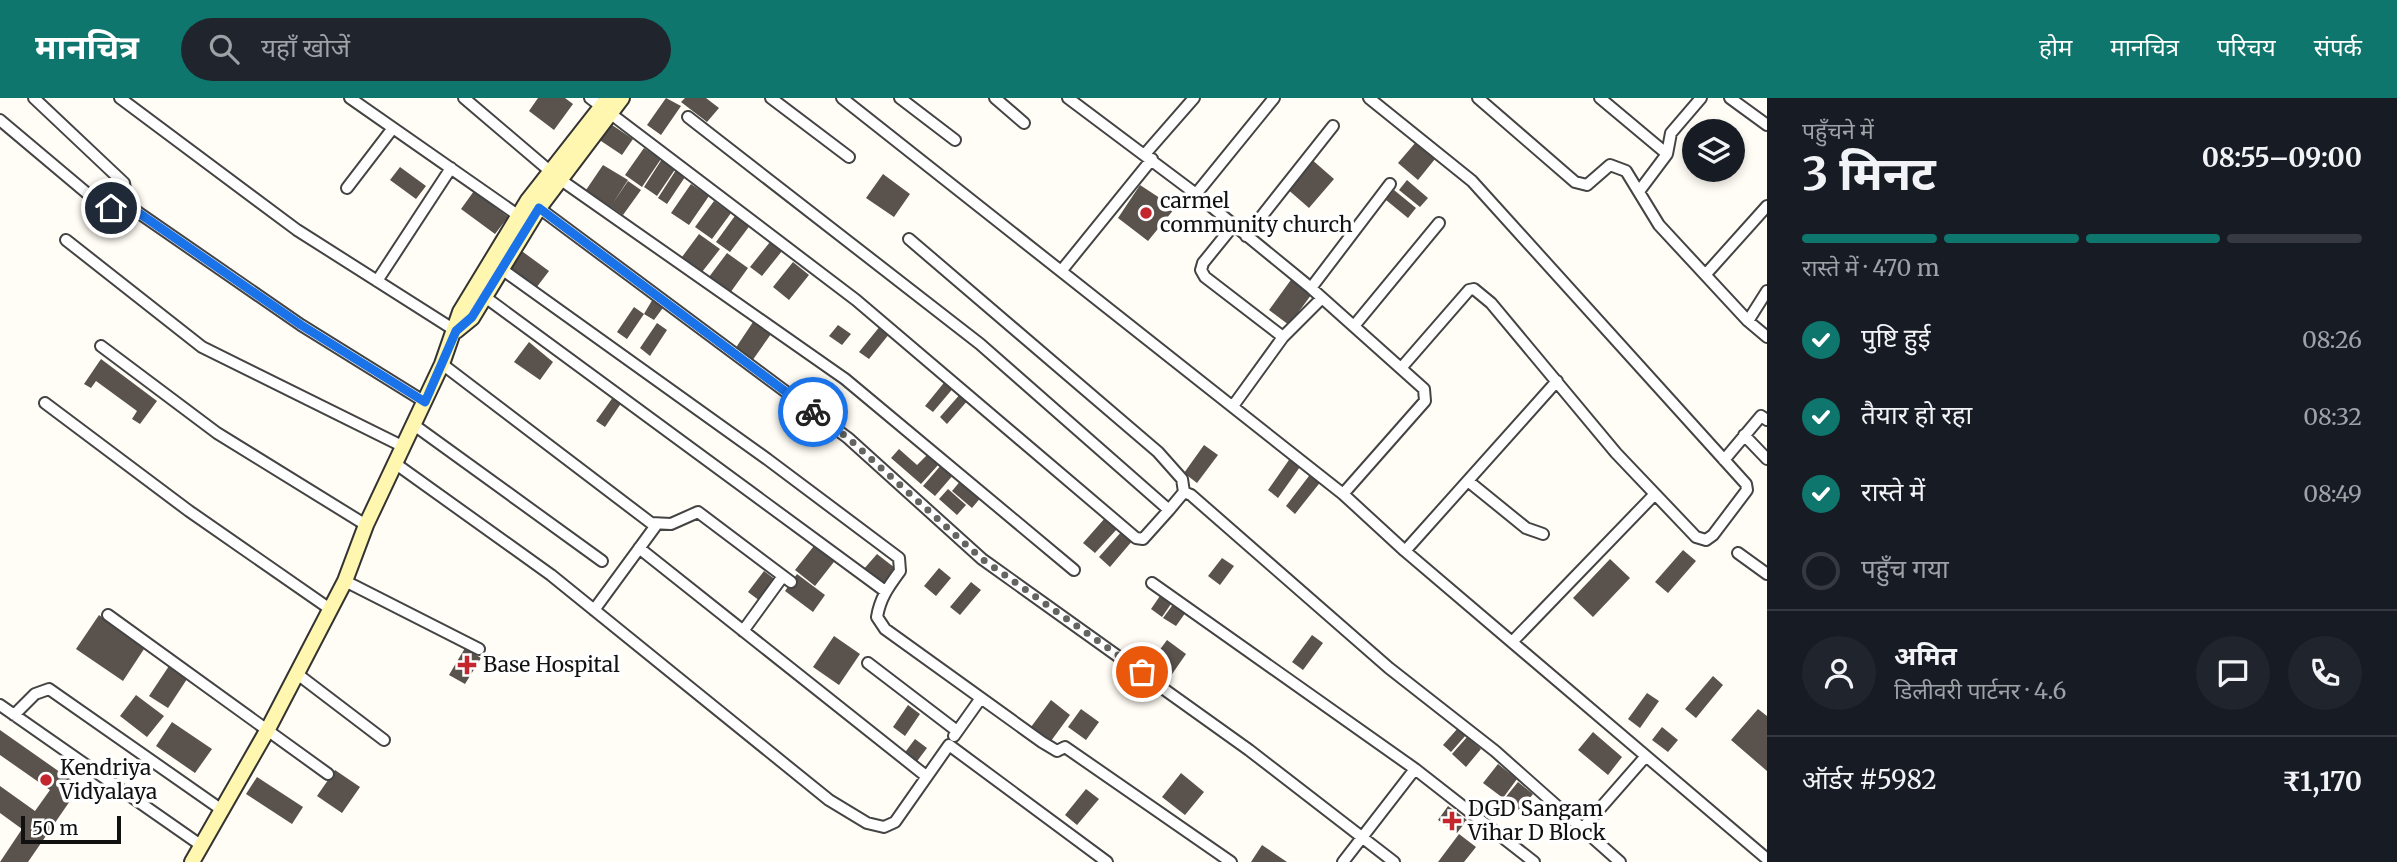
<!DOCTYPE html>
<html lang="hi">
<head>
<meta charset="utf-8">
<style>
	:root { --surface:#171b24; --page:#20242c; --text:#f1f3f6; --muted:#9ea1a6; --line:#363941; --accent:#0f766e }
	body { margin:0; font-family:Merriweather,"Noto Sans Devanagari",serif; background:var(--page); color:var(--text); height:100vh; display:flex; flex-direction:column; font-size:26px; white-space:nowrap }
	* { box-sizing:border-box; margin:0 }
	p { font-size:23px; color:var(--muted) }
	.icon { flex:none; width:38px; height:38px; fill:none; stroke:currentColor; stroke-width:2; stroke-linecap:round; stroke-linejoin:round }
	.map { position:relative; flex:1; overflow:hidden }
	.drawer { display:flex; flex-direction:column; background:var(--surface); width:630px }
	.drawer>* { flex:none }
	.controls { position:absolute; left:1682px; top:21px; display:grid; gap:14px }
	.controls a { display:grid; place-items:center; width:63px; height:63px; border-radius:50%; background:var(--surface); box-shadow:0 4px 10px #0003; font-size:35px }
	.scale { position:absolute; left:21px; bottom:18px; width:100px; box-sizing:border-box; padding-left:7px; border:4px solid #111; border-top:0; font-size:19px; line-height:24px; white-space:nowrap; color:#111; -webkit-text-stroke:5px #fff; paint-order:stroke }
	.pin { position:absolute; display:grid; place-items:center; width:60px; height:60px; color:#fff; margin:-30px; border:4px solid #fff; border-radius:50%; box-shadow:0 2px 7px #0007 }
	.courier { position:absolute; display:grid; place-items:center; width:70px; height:70px; margin:-35px; border:5px solid #1a73e8; border-radius:50%; background:#fff; color:#222; box-shadow:0 2px 9px #0007 }
	.headline em { font-style:normal; font-weight:700 }
	.headline div { display:flex; flex-direction:column-reverse }
	.headline { display:flex; align-items:center; justify-content:space-between; height:119px; padding:0 35px }
	h1 { font-size:46px; font-weight:700; line-height:52px }
	.bar { display:grid; grid-template-columns:repeat(4,1fr); gap:10px 7px; align-content:center; height:84px; padding:0 35px }
	.bar i { height:9px; border-radius:5px; background:var(--line) }
	.bar .current { background:var(--accent) }
	.bar p { grid-column:span 4 }
	.line { display:flex; align-items:center; gap:18px; padding:0 35px; border-top:2px solid var(--line) }
	.line div { flex:1 }
	.round { display:grid; place-items:center; flex:none; width:74px; height:74px; border-radius:37px; background:var(--page) }
	ol { padding:0 35px; list-style:none }
	li { display:flex; align-items:center; gap:21px; height:77px }
	li p { margin-inline-start:auto }
	li .icon { padding:7px; border-radius:50%; background:var(--accent); color:#fff; stroke-width:4 }
	li:last-child { color:var(--muted) }
	li i { width:38px; height:38px; border:4px solid var(--line); border-radius:50% }
	header { display:flex; align-items:center; gap:42px; box-sizing:border-box; height:98px; padding:0 35px; background:var(--accent); color:#fff }
	header strong { font-size:33px }
	nav { display:flex; gap:38px; margin-inline-start:auto; font-size:24px }
	.search { width:490px; height:63px; background:var(--page); display:flex; align-items:center; gap:18px; box-sizing:border-box; padding:0 24px; border-radius:38px; color:var(--muted); font-size:26px }
	main { display:flex; flex:1; min-height:0 }
	.map>svg:first-child { display:block }
	.building { fill:#5a524d }
	.lines { fill:none; stroke-linecap:round; stroke-linejoin:round }
	.street-casing { stroke:#444; stroke-width:14 }
	.secondary-casing { stroke:#333; stroke-width:18 }
	.street { stroke:#fff; stroke-width:10 }
	.secondary { stroke:#fff6b0; stroke-width:14 }
	.done { stroke:#646461; stroke-width:7; stroke-dasharray:0 12.6 }
	.route { stroke:#1a73e8; stroke-width:9 }
	.poi-dot { fill:#c4262e; stroke:#fff; stroke-width:2.5 }
	.labels { text-anchor:middle; stroke-width:7; stroke-linejoin:round; paint-order:stroke }
	.poi-label { font-size:21px; fill:#111; stroke:#fff; text-anchor:start }
</style>
</head>
<body>
<header>
<strong>मानचित्र</strong>
<div class="search"><svg class="icon" aria-label="search" viewBox="0 0 24 24"><circle cx="10" cy="10" r="6"/><path d="M15 15l6 6"/></svg>यहाँ खोजें</div>
<nav><a>होम</a><a>मानचित्र</a><a>परिचय</a><a>संपर्क</a></nav>
</header>
<main>
<div class="map">
<svg width="1767" height="764" viewBox="0 0 1767 764">
	<rect width="100%" height="100%" fill="#fffdf5"/>
	<path class="building" d="M538,0h27l8,6 -19,26 -25,-19z
		M666,0l15,8 -20,29 -14,-10z
		M685,0h21l13,10 -12,14 -26,-20z
		M609,25l24,16 -11,16 -24,-16z
		M1416,44l19,17 -17,21 -20,-17z
		M644,50l17,11 -19,28 -17,-12z
		M1310,60l24,21 -25,29 -24,-21z
		M662,61l14,9 -19,28 -13,-9z
		M603,67l25,15 -15,23 15,-22 13,9 -18,25 -37,-25z
		M400,69l26,19 -10,13 -26,-19z
		M676,72l9,7 -18,27 -9,-6z
		M883,76l27,20 -16,23 -28,-19z
		M1407,82l21,18 -8,9 -21,-17z
		M691,86l18,12 -20,29 -18,-12z
		M1140,87l35,23 -27,33 -30,-23z
		M1394,92l22,18 -8,10 -22,-18z
		M474,93l34,26 -13,17 -34,-25z
		M714,103l17,12 -19,26 -17,-12z
		M737,115l14,11 -21,28 -14,-10z
		M699,136l21,15 -18,23 -20,-15z
		M770,144l12,9 -20,25 -12,-9z
		M519,151l30,22 -13,17 -30,-21z
		M727,155l21,15 -18,25 -21,-16z
		M793,164l16,13 -20,25 -16,-13z
		M1293,179l21,14 -25,34 -20,-15z
		M654,199l11,8 -11,15 -10,-6z
		M634,209l10,7 -17,25 -10,-7z
		M753,224l18,12 -19,27 -17,-12z
		M657,225l10,7 -17,26 -10,-8z
		M838,227l13,9 -9,11 -13,-9z
		M881,227l9,8 -21,26 -10,-7z
		M529,244l24,20 -13,18 -26,-18z
		M101,261l56,42 -17,23 -8,-5 5,-8 -41,-30 -5,7 -7,-4z
		M947,281l8,7 -22,26 -8,-6z
		M962,294l7,7 -22,25 -7,-7z
		M616,295l8,6 -19,28 -9,-6z
		M1204,347l14,10 -21,28 -13,-10z
		M899,351l18,16 11,-11 11,10 -18,20 -30,-26z
		M1291,359l11,7 -24,34 -10,-8z
		M942,366l12,10 -19,22 -12,-10z
		M1312,374l10,8 -27,34 -9,-8z
		M962,381l20,17 -10,12 -20,-17z
		M948,391l18,16 -9,10 -18,-16z
		M1105,420l12,11 -22,24 -12,-10z
		M1122,433l11,9 -23,27 -11,-10z
		M817,444l20,16 -22,28 -20,-16z
		M1683,452l13,11 -28,32 -13,-11z
		M877,456l18,14 -13,17 -19,-15z
		M1222,460l12,8 -14,19 -12,-9z
		M1610,461l20,19 -37,39 -20,-19z
		M939,470l12,10 -15,18 -12,-10z
		M764,473l12,9 -16,21 -12,-9z
		M797,476l28,21 -12,17 -28,-21z
		M971,484l10,8 -21,25 -10,-8z
		M1162,495l11,8 -11,16 -11,-8z
		M1174,505l12,9 -10,14 -13,-8z
		M99,517l47,31 -23,35 -47,-32z
		M1312,537l11,8 -20,27 -11,-8z
		M834,538l26,18 -21,31 -26,-18z
		M1167,542l19,14 -16,23 -20,-14z
		M465,550l16,10 -16,26 -16,-9z
		M171,565l18,13 -21,32 -19,-12z
		M1713,578l10,9 -27,33 -11,-9z
		M1647,595l12,8 -19,27 -12,-9z
		M136,597l28,21 -17,21 -27,-21z
		M1051,602l19,15 -19,26 -20,-14z
		M908,607l12,9 -15,22 -12,-9z
		M1081,611l18,13 -13,18 -18,-13z
		M1758,611l9,7v55l-36,-31z
		M172,624l40,27 -17,24 -39,-27z
		M1662,629l16,13 -10,12 -16,-12z
		M1458,630l8,7 -15,17 -8,-7z
		M0,632l74,52 -8,12 6,4 -44,64h-28l22,-33 -22,-16v-27l35,25 15,-21 -50,-35z
		M1593,634l29,25 -14,18 -30,-25z
		M1467,639l14,12 -15,18 -14,-13z
		M915,641l12,9 -12,16 -12,-9z
		M1498,666l19,15 -14,19 -20,-15z
		M335,672l25,17 -18,26 -25,-17z
		M1181,675l23,19 -19,23 -23,-18z
		M257,679l46,30 -11,17 -46,-30z
		M1518,684l15,12 -13,17 -15,-13z
		M1086,691l13,10 -22,26 -12,-10z
		M1448,708l19,14 -10,13 -19,-13z
		M1459,736l17,13 -12,15h-26z
		M1262,747l25,17h-36z"/>
	<g class="lines">
		<g class="street-casing">
			<path id="street" d="M34,0l90,85 4,24
				M120,0l177,132 159,101
				M350,0l169,118
				M464,0l87,74
				M590,0l266,202 280,238 7,1 26,-29
				M771,0l78,59
				M842,0l501,396 62,57 362,308
				M900,0l55,42
				M995,0l29,25
				M1068,0l128,96 115,94 113,101 1,12 -82,93
				M1369,0l103,83 274,303 1,6 -34,45 -7,5 -10,-3 -80,-84 -125,-150 -17,-14 -5,1 -67,77
				M1478,0l97,84 12,3 23,-20 16,6 33,54 89,96 19,16
				M1600,0l67,56 -27,36
				M1730,0l37,27
				M688,19l292,227 189,166 15,-18 7,3 198,173 106,83 125,111
				M0,22l101,85c12,4 24,0 35,6l165,114 124,77
				M1145,56l49,-56
				M1667,56l4,-21 30,-35
				M561,82l284,199 229,191
				M347,90l46,-60
				M1196,96l78,-96
				M539,110l309,230 134,121 267,191 145,112
				M1233,128l-30,37 -2,7 4,7 78,60 39,-39
				M1246,138l87,-110
				M909,141l249,213 24,27 2,13
				M66,142l136,107 202,100
				M496,167l271,194 132,99 1,13c-11,15 -20,27 -23,46l8,12 157,113 15,9 8,-4 166,115
				M1062,172l90,-111
				M1706,176l61,-68
				M377,183l74,-113
				M1311,190l79,-104
				M481,196l404,297
				M1748,223l19,-30
				M1354,228l85,-103
				M101,248l116,87 149,92
				M442,266l209,159 20,1 27,-12 93,70
				M45,305l144,108 141,98
				M1233,308l50,-69
				M414,327l188,136
				M1744,337l23,24
				M1724,362l37,-44 6,4
				M396,366l155,111 278,225 38,23 17,4 11,-5 54,-77 158,117
				M1468,383l58,47 17,6
				M639,450l287,228
				M1405,453l152,-170
				M1738,455l29,21
				M345,483l134,68
				M1152,485l263,186 119,93
				M594,512l63,-86
				M108,517l220,159
				M743,533l40,-55
				M1512,544l142,-147
				M868,565l89,68
				M296,575l88,67
				M0,607l202,141
				M14,617l21,-21 14,-5 173,121
				M954,638l27,-38
				M1582,731l64,-73
				M1343,764l72,-93"/>
		</g>
		<g class="secondary-casing">
			<path id="secondary" d="M456,233l16,-13 67,-110 83,-110
				M192,764l76,-133 77,-148 21,-56 76,-161 18,-52 68,-112 80,-102"/>
		</g>
		<use href="#street" class="street"/>
		<use href="#secondary" class="secondary"/>
	</g>
	<g class="lines">
		<path class="done" d="M813,314l35,26 134,121 160,113"/>
		<path class="route" d="M111,110l17,-1 8,4 165,114 124,77 31,-71 16,-14 67,-109 274,204"/>
	</g>
	<g class="poi-dot">
		<circle cx="1146" cy="115" r="7"/>
		<path d="M463.5 556.5h7v7h7v7h-7v7h-7v-7h-7v-7h7z"/>
		<circle cx="46" cy="682" r="7"/>
		<path d="M1448.5 712.5h7v7h7v7h-7v7h-7v-7h-7v-7h7z"/>
	</g>
	<g class="labels">
		<g class="poi-label">
			<text x="1160" y="110">carmel<tspan x="1160" dy="24">community church</tspan></text>
			<text x="483" y="574">Base Hospital</text>
			<text x="60" y="677">Kendriya<tspan x="60" dy="24">Vidyalaya</tspan></text>
			<text x="1468" y="718">DGD Sangam<tspan x="1468" dy="24">Vihar D Block</tspan></text>
		</g>
	</g>
</svg>
<div class="controls">
<a><svg class="icon" aria-label="layers" viewBox="0 0 24 24"><path d="M12 4l9 5-9 5-9-5zM3 14l9 5 9-5"/></svg></a>
</div>
<div class="scale">50 m</div>
<div class="pin" style="left:1142px;top:574px;background:#ea580c"><svg class="icon" aria-label="bag" viewBox="0 0 24 24"><path d="M5 8h14l-1 12H6zM9 8a3 3 0 0 1 6 0"/></svg></div>
<div class="pin" style="left:111px;top:110px;background:#1f2937"><svg class="icon" aria-label="home" viewBox="0 0 24 24"><path d="M3 11l9-7 9 7M6 9v11h12V9"/></svg></div>
<div class="courier" style="left:813px;top:314px"><svg class="icon" aria-label="bike" viewBox="0 0 24 24"><circle cx="6" cy="16" r="4"/><circle cx="18" cy="16" r="4"/><path d="M6 16l4-8h5l3 8M10 8l3 8H6M13 5h3"/></svg></div>
</div>
<section class="drawer">
<div class="headline"><div><h1>3 मिनट</h1><p>पहुँचने में</p></div><em>08:55–09:00</em></div>
<div class="bar"><i class="current"></i><i class="current"></i><i class="current"></i><i></i><p>रास्ते में · 470 m</p></div>
<ol>
<li><svg class="icon" aria-label="check" viewBox="0 0 24 24"><path d="M5 12l5 5 9-10"/></svg>पुष्टि हुई<p>08:26</p></li>
<li><svg class="icon" aria-label="check" viewBox="0 0 24 24"><path d="M5 12l5 5 9-10"/></svg>तैयार हो रहा<p>08:32</p></li>
<li><svg class="icon" aria-label="check" viewBox="0 0 24 24"><path d="M5 12l5 5 9-10"/></svg>रास्ते में<p>08:49</p></li>
<li><i></i>पहुँच गया</li>
</ol>
<div class="line" style="height:126px"><a class="round"><svg class="icon" aria-label="person" viewBox="0 0 24 24"><circle cx="12" cy="8" r="4"/><path d="M4 21q1-7 8-7t8 7"/></svg></a><div><b>अमित</b><p>डिलीवरी पार्टनर · 4.6</p></div><a class="round"><svg class="icon" aria-label="chat" viewBox="0 0 24 24"><path d="M4 5h16v11H9l-5 4z"/></svg></a><a class="round"><svg class="icon" aria-label="phone" viewBox="0 0 24 24"><path d="M5 4h4l2 5-3 2q2 4 5 5l2-3 5 2v4C11 20 4 13 5 4z"/></svg></a></div>
<div class="line" style="height:91px"><div>ऑर्डर #5982</div><b>₹1,170</b></div>
</section>
</main>
</body>
</html>
